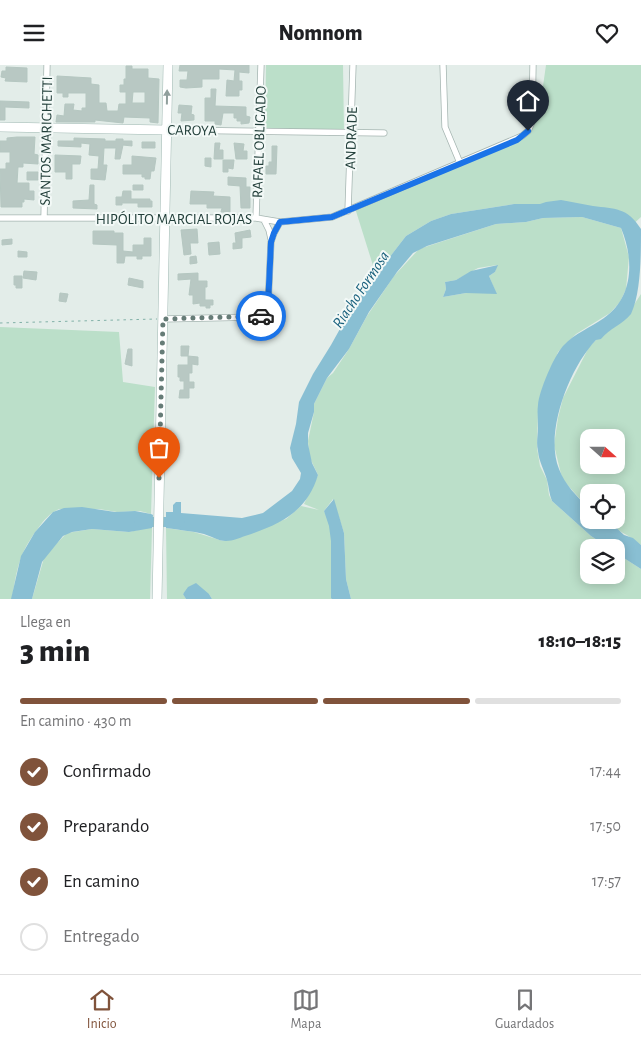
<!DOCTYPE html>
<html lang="es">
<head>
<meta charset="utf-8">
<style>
	:root { --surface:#fff; --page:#f2f2f2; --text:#202124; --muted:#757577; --line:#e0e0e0; --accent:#80533b }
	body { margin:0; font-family:"Alegreya Sans",sans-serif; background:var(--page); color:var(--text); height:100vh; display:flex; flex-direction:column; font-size:19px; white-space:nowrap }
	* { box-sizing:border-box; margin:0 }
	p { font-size:16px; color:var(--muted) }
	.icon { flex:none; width:28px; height:28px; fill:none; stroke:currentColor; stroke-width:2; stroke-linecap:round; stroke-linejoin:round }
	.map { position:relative; height:534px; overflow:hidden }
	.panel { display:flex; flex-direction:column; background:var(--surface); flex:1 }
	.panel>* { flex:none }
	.needle { width:32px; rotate:111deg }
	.tools { position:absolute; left:580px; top:364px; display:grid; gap:10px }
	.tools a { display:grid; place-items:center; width:45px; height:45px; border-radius:10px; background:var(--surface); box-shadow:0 2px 12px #0003; font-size:25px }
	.pin { position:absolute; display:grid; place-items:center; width:42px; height:42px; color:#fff; margin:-51px -21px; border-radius:50% 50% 50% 0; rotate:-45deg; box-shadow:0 0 5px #0007 }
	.pin .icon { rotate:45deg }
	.courier { position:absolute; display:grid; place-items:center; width:50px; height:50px; margin:-25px; border:4px solid #1a73e8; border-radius:50%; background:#fff; color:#222; box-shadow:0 1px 6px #0007 }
	.head em { font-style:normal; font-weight:800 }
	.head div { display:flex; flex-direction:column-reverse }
	.head { display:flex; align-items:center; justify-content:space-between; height:85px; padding:0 20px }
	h1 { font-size:32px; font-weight:800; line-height:38px }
	.bar { display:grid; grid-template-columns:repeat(4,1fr); gap:8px 5px; align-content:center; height:60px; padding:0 20px }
	.bar i { height:6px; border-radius:4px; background:var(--line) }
	.bar .selected { background:var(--accent) }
	.bar p { grid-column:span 4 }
	ol { padding:0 20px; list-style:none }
	li { display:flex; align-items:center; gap:15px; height:55px }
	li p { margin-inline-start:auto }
	li .icon { padding:5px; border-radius:50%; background:var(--accent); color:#fff; stroke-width:4 }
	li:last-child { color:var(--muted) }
	li i { width:28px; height:28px; border:2px solid var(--line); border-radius:50% }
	header { display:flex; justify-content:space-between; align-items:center; height:65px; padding:0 20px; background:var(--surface); font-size:22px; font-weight:800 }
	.tab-bar { display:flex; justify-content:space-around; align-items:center; height:70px; border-top:1px solid var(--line); background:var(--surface); font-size:14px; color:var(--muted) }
	.tab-bar a { display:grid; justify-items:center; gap:2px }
	.tab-bar .selected { color:var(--accent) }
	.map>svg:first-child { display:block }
	.green { fill:#bbdfc9; fill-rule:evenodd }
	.water { fill:#89bfd3 }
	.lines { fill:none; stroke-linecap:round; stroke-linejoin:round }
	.river { stroke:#89bfd3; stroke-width:10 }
	.building { fill:#b8c8c3; stroke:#b5c7c1; fill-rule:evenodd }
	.minor-casing { stroke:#a5b5b1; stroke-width:7 }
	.secondary-casing { stroke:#a0b9b3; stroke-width:10 }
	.path { stroke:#82b1a8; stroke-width:1; stroke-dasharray:2.5 4; stroke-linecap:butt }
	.minor { stroke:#fff; stroke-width:5.5 }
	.secondary { stroke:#fff; stroke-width:9 }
	.oneway { fill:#909f9c }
	.done { stroke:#667c77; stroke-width:5; stroke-dasharray:0 9 }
	.route { stroke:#1a73e8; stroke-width:6 }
	.labels { text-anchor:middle; stroke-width:4; stroke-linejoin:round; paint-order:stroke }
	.street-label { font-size:15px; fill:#223f3a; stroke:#f3f9f7 }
	.water-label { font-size:16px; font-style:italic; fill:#1a617d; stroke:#f3f9f7 }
</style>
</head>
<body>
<header><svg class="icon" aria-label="menu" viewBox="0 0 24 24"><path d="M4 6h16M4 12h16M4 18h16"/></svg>Nomnom<svg class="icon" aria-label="heart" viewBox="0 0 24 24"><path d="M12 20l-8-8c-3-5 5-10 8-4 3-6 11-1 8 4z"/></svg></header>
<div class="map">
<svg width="641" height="534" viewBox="0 0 641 534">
	<rect width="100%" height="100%" fill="#e3ede9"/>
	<path class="green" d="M266,0h77l1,67 -79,-4z
		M546,0h95v152l-12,11 -90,-24h-25l-63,10 -20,7 -25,15 -30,39 -21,-67 162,-68 15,-18 10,-29z
		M582,152l39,11 8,29 -3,32 -6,13 -10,11 -34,21 -18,18 -20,59 -1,37 3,18 7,14 2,15 3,6 39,35 17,11h-19v28h27v-22l25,16v30h-290l-5,-20 -2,-46 -11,-34 -9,12c15,27 4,59 8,88h-120l-3,-5 -26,-1 3,6h-19l-1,-71 28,4 29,9 63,-22 15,-13 18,4 -15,-6 14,-29 -9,-19 -1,-15 6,-29v-8l13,-26 6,-5 16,-24 18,-33 27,-40 25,-27 77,-25 30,-2 17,-4zM497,200l-2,7 -6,4 7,17h-30l-23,4 3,-8 -1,-7 11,-2 22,-12z
		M641,229v251c-12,-10 -26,-16 -39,-25h14v-27h-27v16l-25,-28 -3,-7 -7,-29 4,-27 5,-20 26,-51 7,-7 28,-20zM589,372h27v28h-27z
		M0,262l119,5 4,50 32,5 -4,127 -11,-3 -23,1 -18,-3h-40c-9,4 -15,11 -20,18 -20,26 -22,41 -27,72h-12z
		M146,463h6l-2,71h-118l12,-41 13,-15 10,-10 25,-4 37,3z"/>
	<path class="water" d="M561,135c11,2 21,4 32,6 22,3 34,1 48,23 0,26 0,64 -10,85 -8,10 -22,15 -30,25l-5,1c-26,27 -52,92 -37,129 6,16 18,27 30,40v11h19l16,15 9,3 8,7v24l-25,-16v-6h-8l-17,-11 -39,-35c-3,-7 -3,-14 -5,-21 -3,-11 -8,-18 -9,-29 -2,-8 0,-16 0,-23 0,-8 -1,-16 0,-23 1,-14 16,-49 25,-59 12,-13 27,-18 41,-28 30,-21 30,-59 17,-90l-39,-11 -39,1 -17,4 -30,2 -69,22 -14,7 -16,19 -28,40 -20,37 -22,29 -13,26v8l-6,21v11l4,19 6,12c-11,37 -39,50 -73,61 -6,2 -12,5 -19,5 -8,0 -15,-5 -22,-7 -12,-3 -25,-4 -38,-6v-16h7v-7l3,-3h5v11l61,5 21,-5 29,-22 8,-12 1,-6 -9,-15 -2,-10 6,-24 3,-22 14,-28 18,-29 24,-43 51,-66 25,-15 20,-7 63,-10h26l6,-2z
		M498,200l-3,7 -6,4 8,18 -31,-1 -23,4 3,-8 -1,-7 11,-2 15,-9z
		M334,434l10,34 2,46 5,20h-19l-1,-1v-57l-2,-15 -5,-15z
		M82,442l33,5 20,-1 16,3 2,1 -1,13 -23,4 -37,-3 -20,3 -9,4 -21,26 -10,37h-21l10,-43 14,-24 18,-20 11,-4z
		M196,518l13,11 3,5h-26l-3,-5 5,-7z"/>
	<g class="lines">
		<path class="river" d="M139,457h41"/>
	</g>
	<path class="building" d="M180,0h69v8l-10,-1v9h3v9h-3v6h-13l1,-16 7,1 1,-11 -16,-1v10h-17v8l-16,1 -6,-1v-7h7l1,-9h-9z
		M126,1h6v3h16v9l11,1 -1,44 -8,-1v-4l-26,-1 -1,6 -28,-3v2h-39l1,-7 7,1 1,-12h9l-1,6 9,1v-3h4v-15h-18v4h-5v-4h-6v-17l34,2v6l8,1v18h7l1,8h11l1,-7h7v-12h-6v-7h4v-6h2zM133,27h12v11h-13z
		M6,2l21,1v14l-22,-1 1,-3 -5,-1 1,-6h4z
		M211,24h5l-1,17 31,1v9l4,1 -1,6 -8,1v-3h-4v-3h-3v-5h-11l-2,12 -6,-1v-3h-10v-23h6z
		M0,36l29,1v6l-24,-1v13h-5z
		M179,40l13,1 -1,8 3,1v5l-13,1 1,-8h-4z
		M17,72h18l-1,17 4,1v9l-15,-1v4h-5l-1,16h12v8h5v9l-10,-1v3h-2v5h-21l-1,-38h6v-6h4v-11h-10v-11h7v-3z
		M74,73l31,1v2h11v-2h7v2h9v5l-9,-1 -3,14h-5l1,-11h-12l-1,17h4l-2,15 -14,-1v-10h7l1,-13 -10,-1 1,-11 -9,-1v4l-23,-1v-5h16z
		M142,77h13v6h-13z
		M215,78h5l-1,7h4v9h-9z
		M234,78l10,1 -1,7h4v8h-11z
		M272,81h5l-1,28h-10v-8h3v-4h3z
		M55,90l26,1 -1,8h-8v15h-6v-7h-11z
		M132,91l24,2 -2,13h-3l-1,8h-5v-2h-3v-3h-19v-9h9z
		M205,93h6v9l-6,-1z
		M223,95h11l-1,9 -5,-1v4h-5z
		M27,107h11v8h-11z
		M228,112l18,1v9h4v21h-9l-1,-22 -12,-1z
		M90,120h4v19l3,1v4l-24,-1v-7l16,-1z
		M133,120h10v5h-10z
		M123,126h8v8h19v2h2v6h-14v-4h-16v2h-6v-8h6z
		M191,126l23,1 -1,4 17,1v15h-9l1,-4h-15v-4h-17z
		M197,164l1,14h-8l1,11 -7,1 -3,-25z
		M250,165l1,7 -9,1v10l-9,1v-6h3l-1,-10z
		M93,166h21v2h9v18l10,1v-7h11v-7h7v18h-9v3h-5v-3h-12l-1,7h-7v-18l-24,-1z
		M12,174v5l-10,1v-5z
		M219,177l1,12 -11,1 -1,-12z
		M18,186l9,1v5h-9z
		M196,191l1,7 -7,1v-7z
		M24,206l13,1 -1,8 -13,-2z
		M198,208v8h9v6h-2v13h8v5h-3v3h-4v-2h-6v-3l-7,1v-9h-4l2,-16 -13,1v-6z
		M14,211h8v12h-6v-3h-2z
		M129,213l14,3v7l-15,-3z
		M60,228l8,1 -2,8 -7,-1z
		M181,281h8l-1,10 10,1v8l-6,-1v9h-3v9h5v6h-5v10h-10l1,-8h4v-9h-4v-4h-2v-12h10v-9h-7z
		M128,284h4v17l-7,-2z"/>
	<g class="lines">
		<g class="minor-casing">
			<path id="minor" d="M443,0l2,62 15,36
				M167,65l217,3
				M348,146l5,-146
				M0,153h256l24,4 52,-5 190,-81 6,-5 4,-9 1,-57
				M44,153l3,-153
				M256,153l5,-153
				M264,155l5,10 2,9
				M163,254l97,-2 5,-3 3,-8 3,-64 3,-9 6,-11"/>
		</g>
		<g class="secondary-casing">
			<path id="secondary" d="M0,62l167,3
				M157,534l11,-534"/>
		</g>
		<path class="path" d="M0,258l157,-4"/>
		<use href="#minor" class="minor"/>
		<use href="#secondary" class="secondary"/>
	</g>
	<defs><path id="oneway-solid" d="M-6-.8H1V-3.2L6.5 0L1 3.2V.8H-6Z" transform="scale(1.25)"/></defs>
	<use class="oneway" href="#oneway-solid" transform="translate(167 32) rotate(-89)"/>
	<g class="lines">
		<path class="done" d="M159,413l4,-159 98,-3"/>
		<path class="route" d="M261,251l4,-3 3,-7 3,-64 3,-9 6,-11 52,-5 185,-77 11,-9"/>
	</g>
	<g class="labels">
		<g class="street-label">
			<text transform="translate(192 65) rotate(1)" y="5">CAROYA</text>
			<text transform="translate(351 73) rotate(-88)" y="5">ANDRADE</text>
			<text transform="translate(46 76) rotate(-89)" y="5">SANTOS MARIGHETTI</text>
			<text transform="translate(259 77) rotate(-88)" y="5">RAFAEL OBLIGADO</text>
			<text x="174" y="159">HIPÓLITO MARCIAL ROJAS</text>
		</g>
		<g class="water-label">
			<text transform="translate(360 224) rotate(-56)" y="6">Riacho Formosa</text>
		</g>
	</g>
</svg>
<div class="tools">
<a><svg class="needle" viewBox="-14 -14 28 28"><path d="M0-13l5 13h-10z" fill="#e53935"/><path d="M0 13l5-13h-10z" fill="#757577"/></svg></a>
<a><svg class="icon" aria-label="locate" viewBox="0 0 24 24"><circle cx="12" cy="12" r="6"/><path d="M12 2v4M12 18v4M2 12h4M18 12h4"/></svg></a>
<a><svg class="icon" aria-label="layers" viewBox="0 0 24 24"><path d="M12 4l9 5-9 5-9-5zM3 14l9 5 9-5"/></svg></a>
</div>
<div class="pin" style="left:159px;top:413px;background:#ea580c"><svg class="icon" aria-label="bag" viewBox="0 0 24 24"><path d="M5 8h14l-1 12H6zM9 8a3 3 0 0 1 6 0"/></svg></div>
<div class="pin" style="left:528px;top:66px;background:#1f2937"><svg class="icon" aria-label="home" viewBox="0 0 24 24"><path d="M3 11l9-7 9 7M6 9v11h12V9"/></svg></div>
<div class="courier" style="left:261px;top:251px"><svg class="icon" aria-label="car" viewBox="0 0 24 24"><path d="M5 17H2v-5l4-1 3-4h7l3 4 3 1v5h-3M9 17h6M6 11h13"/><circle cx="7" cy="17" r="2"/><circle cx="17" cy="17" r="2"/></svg></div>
</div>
<section class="panel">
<div class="head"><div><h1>3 min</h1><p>Llega en</p></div><em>18:10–18:15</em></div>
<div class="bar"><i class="selected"></i><i class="selected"></i><i class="selected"></i><i></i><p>En camino · 430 m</p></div>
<ol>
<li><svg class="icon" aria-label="check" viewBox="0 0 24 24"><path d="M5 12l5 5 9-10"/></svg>Confirmado<p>17:44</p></li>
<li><svg class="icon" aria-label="check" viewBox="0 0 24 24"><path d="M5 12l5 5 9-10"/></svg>Preparando<p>17:50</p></li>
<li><svg class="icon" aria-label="check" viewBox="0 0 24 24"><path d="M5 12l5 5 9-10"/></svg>En camino<p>17:57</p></li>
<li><i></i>Entregado</li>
</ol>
</section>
<nav class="tab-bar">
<a class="selected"><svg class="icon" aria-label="home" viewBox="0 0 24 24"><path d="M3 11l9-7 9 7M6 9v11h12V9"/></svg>Inicio</a>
<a><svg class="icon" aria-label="map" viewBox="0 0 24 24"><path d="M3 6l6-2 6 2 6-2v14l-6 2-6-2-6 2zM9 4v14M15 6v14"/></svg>Mapa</a>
<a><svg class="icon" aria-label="saved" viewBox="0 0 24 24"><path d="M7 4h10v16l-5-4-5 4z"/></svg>Guardados</a>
</nav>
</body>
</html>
